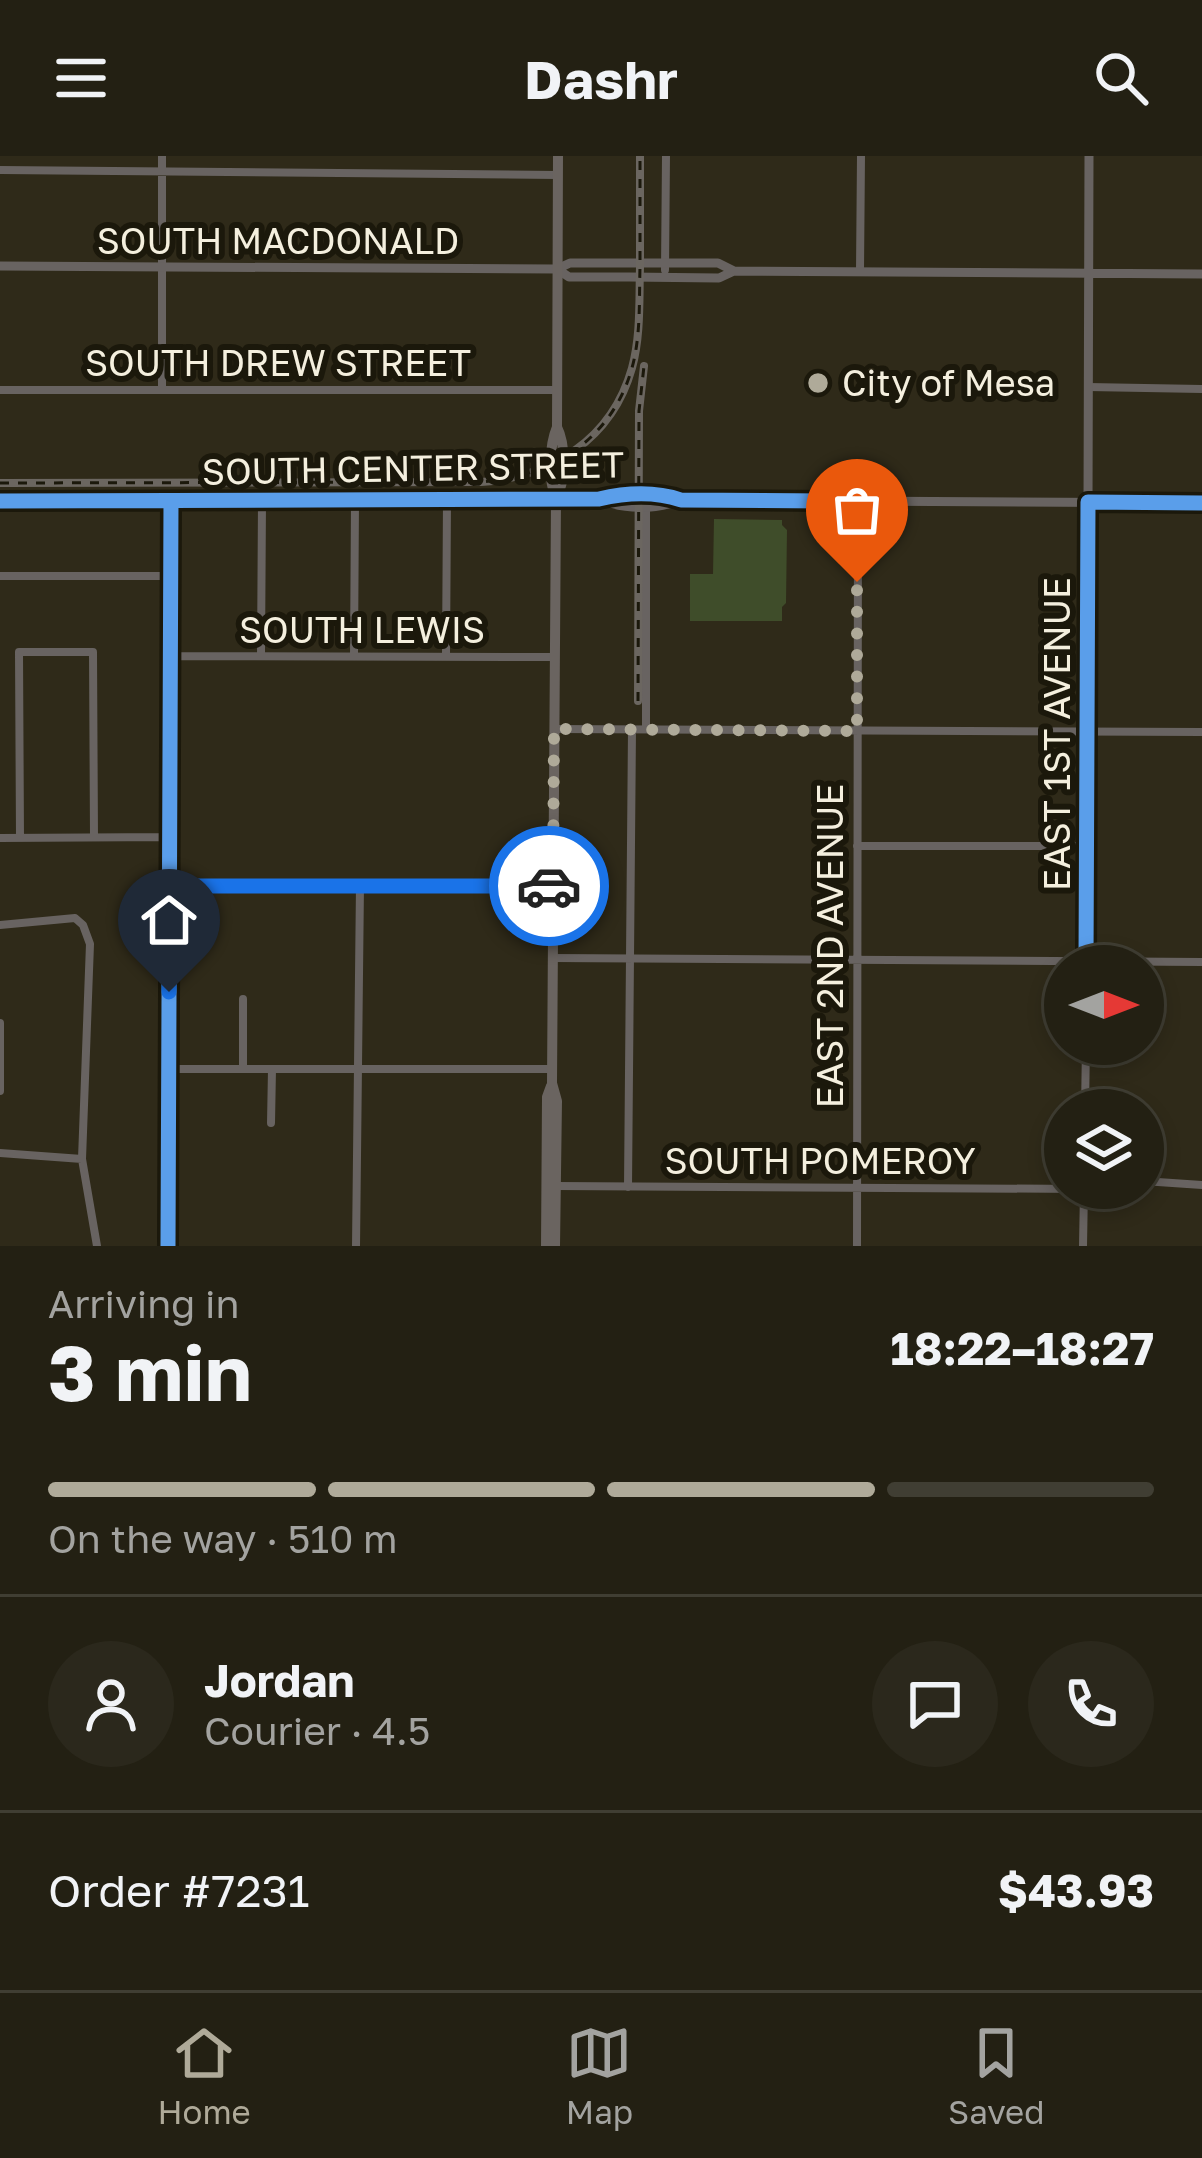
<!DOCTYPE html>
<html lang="en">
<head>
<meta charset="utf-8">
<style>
	:root { --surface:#232013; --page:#2b281c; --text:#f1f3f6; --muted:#a3a3a0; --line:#403e33; --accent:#afaa99 }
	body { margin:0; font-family:"Golos Text",sans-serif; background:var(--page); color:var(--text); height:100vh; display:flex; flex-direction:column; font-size:45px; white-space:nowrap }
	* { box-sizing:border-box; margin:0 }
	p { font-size:39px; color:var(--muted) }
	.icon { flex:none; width:66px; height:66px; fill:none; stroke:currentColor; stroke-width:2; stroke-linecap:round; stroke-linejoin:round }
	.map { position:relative; height:1090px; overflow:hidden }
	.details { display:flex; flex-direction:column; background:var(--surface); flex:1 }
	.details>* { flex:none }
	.needle { width:78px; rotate:90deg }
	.tools { position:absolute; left:1044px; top:789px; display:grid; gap:24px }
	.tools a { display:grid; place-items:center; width:120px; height:120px; border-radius:50%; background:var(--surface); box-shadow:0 6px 18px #0003,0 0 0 3px var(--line); font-size:60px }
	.pin { position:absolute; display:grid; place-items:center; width:102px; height:102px; color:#fff; margin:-123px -51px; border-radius:50% 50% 50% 0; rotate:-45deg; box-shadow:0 0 12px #0007 }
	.pin .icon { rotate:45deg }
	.courier { position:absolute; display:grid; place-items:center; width:120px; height:120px; margin:-60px; border:9px solid #1a73e8; border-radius:50%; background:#fff; color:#222; box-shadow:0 3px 15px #0007 }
	.head em { font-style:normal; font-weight:700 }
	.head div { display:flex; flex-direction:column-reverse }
	.head { display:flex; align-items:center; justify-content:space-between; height:204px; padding:0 48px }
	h1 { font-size:78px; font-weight:700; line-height:90px }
	.bar { display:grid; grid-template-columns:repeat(4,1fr); gap:18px 12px; align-content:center; height:144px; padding:0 48px }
	.bar i { height:15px; border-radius:9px; background:var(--line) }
	.bar .selected { background:var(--accent) }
	.bar p { grid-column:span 4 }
	.line { display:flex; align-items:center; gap:30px; padding:0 48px; border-top:3px solid var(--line) }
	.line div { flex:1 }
	.round { display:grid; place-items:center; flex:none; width:126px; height:126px; border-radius:63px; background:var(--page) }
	header { display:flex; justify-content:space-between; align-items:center; height:156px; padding:0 48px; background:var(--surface); font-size:54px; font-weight:700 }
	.dock { display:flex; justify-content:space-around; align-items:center; height:168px; border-top:3px solid var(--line); background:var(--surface); font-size:33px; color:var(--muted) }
	.dock a { display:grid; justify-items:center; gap:6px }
	.dock .selected { color:var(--accent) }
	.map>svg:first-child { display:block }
	.green { fill:#3f4d2a }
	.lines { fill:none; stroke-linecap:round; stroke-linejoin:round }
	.minor { stroke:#686361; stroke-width:8 }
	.tertiary { stroke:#686361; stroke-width:9 }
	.secondary { stroke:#6a6460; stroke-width:10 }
	.rail-casing { stroke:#6b6660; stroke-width:8 }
	.rail { stroke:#1b180b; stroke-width:3; stroke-dasharray:9; stroke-linecap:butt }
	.cycleway-casing { stroke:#1b180b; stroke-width:22 }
	.cycleway { stroke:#5a9eea; stroke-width:15 }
	.done { stroke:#afaa99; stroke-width:12; stroke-dasharray:0 21.6 }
	.route { stroke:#1a73e8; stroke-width:15 }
	.poi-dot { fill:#afaa99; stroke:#1b180b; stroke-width:4.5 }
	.labels { text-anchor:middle; stroke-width:12; stroke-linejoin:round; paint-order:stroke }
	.street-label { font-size:36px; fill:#f4efde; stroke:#1b180b }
	.poi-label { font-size:36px; fill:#f4efde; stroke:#1b180b; text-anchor:start }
</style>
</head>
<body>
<header><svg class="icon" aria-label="menu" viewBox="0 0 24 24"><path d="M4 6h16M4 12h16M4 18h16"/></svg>Dashr<svg class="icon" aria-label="search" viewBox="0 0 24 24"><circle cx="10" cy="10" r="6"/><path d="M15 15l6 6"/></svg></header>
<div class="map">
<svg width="1202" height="1090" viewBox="0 0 1202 1090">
	<rect width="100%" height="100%" fill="#2f2a19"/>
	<path class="green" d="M714,363l68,1v5l5,5 -1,73 -4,4v14h-92v-47h23z"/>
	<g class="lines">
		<path class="minor" d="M162,0v234
			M0,14l558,5
			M665,114l1,-114
			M860,115l1,-115
			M1088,231l114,2
			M0,234h557
			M0,420h171
			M170,500l384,1
			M261,500l1,-155
			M354,500l1,-155
			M446,500l1,-156
			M554,573l648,3
			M646,573v-222
			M0,682l170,-1
			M20,682l-1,-186h74l1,185
			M857,690h230
			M170,730h383
			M0,769l75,-7 8,7 7,19 -8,215 15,87
			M552,802l650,4
			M1086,809l2,-463
			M243,843v70
			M0,867v68
			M169,913h383
			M1085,954l1,-66
			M271,967l1,-54
			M0,997l82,6
			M1143,1025l59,4
			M556,1030l528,3
			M628,1031l4,-458
			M168,1090l3,-745
			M356,1090l4,-361
			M857,1090l1,-745
			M1083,1090l1,-57"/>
		<path class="tertiary" d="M0,110l557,3 13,-6h148l16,8
			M557,113l12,8h60l90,1 15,-7 468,3
			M599,343c25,11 56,11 82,1
			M0,345l599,-2c26,-6 55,-8 82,1l521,3
			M1088,346l1,-346"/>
		<path class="secondary" d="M556,343c10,-18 10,-54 1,-72
			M546,1090l1,-149 4,-11
			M555,1090l2,-145 -5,-18 4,-584c-8,-19 -7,-53 1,-72l1,-271"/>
		<g class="rail-casing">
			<path id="rail" d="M0,327l481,-1c71,-5 131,-43 151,-114 9,-33 7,-68 8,-101 0,-37 0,-74 0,-111
				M638,545l1,-290 5,-45"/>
		</g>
		<use href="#rail" class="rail"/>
		<g class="cycleway-casing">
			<path id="cycleway" d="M0,345l599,-2c26,-6 55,-8 82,1l145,1
				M1086,805l2,-459 114,1
				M168,1090l3,-745"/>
		</g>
		<use href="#cycleway" class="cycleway"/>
	</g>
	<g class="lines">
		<path class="done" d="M549,730h4l1,-157 303,2v-149"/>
		<path class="route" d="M169,836l1,-106h379"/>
	</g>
	<circle class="poi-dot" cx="818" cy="227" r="12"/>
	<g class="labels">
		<g class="street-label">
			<text x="278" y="98">SOUTH MACDONALD</text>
			<text x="278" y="220">SOUTH DREW STREET</text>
			<text transform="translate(413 312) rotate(-1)" y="13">SOUTH CENTER STREET</text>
			<text x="362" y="487">SOUTH LEWIS</text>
			<text transform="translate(1057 578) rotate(-90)" y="13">EAST 1ST AVENUE</text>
			<text transform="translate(830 790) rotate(-90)" y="13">EAST 2ND AVENUE</text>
			<text x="820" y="1018">SOUTH POMEROY</text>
		</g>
		<g class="poi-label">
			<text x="842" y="240">City of Mesa</text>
		</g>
	</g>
</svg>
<div class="tools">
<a><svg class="needle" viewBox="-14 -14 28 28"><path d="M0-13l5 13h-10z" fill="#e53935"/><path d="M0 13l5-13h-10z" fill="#a3a3a0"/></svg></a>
<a><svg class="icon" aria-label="layers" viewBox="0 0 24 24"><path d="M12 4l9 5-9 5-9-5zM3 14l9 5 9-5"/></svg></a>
</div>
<div class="pin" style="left:857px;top:426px;background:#ea580c"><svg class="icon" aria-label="bag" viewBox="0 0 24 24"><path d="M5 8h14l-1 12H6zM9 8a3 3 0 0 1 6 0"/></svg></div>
<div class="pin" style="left:169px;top:836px;background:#1f2937"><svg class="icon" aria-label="home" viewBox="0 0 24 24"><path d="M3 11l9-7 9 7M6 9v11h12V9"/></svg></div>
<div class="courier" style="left:549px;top:730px"><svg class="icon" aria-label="car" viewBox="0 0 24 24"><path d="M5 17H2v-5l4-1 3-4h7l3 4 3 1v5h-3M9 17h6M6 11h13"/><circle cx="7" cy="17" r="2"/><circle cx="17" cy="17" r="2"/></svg></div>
</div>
<section class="details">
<div class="head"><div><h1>3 min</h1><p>Arriving in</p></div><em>18:22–18:27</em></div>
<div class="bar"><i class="selected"></i><i class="selected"></i><i class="selected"></i><i></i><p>On the way · 510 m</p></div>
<div class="line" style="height:216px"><a class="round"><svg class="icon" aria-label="person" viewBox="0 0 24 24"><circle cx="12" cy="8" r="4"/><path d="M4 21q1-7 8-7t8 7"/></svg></a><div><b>Jordan</b><p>Courier · 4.5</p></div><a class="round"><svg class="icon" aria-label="chat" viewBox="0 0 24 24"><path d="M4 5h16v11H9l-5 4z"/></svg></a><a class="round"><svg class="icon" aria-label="phone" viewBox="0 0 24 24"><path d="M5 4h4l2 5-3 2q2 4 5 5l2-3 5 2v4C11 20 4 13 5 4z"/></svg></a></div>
<div class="line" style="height:156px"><div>Order #7231</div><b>$43.93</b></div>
</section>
<nav class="dock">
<a class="selected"><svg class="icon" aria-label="home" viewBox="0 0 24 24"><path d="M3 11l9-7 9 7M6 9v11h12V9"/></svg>Home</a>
<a><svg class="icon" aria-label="map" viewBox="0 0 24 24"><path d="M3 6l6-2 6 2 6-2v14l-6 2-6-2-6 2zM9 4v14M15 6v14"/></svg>Map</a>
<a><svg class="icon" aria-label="saved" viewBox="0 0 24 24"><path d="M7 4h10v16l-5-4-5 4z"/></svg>Saved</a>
</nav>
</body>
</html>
